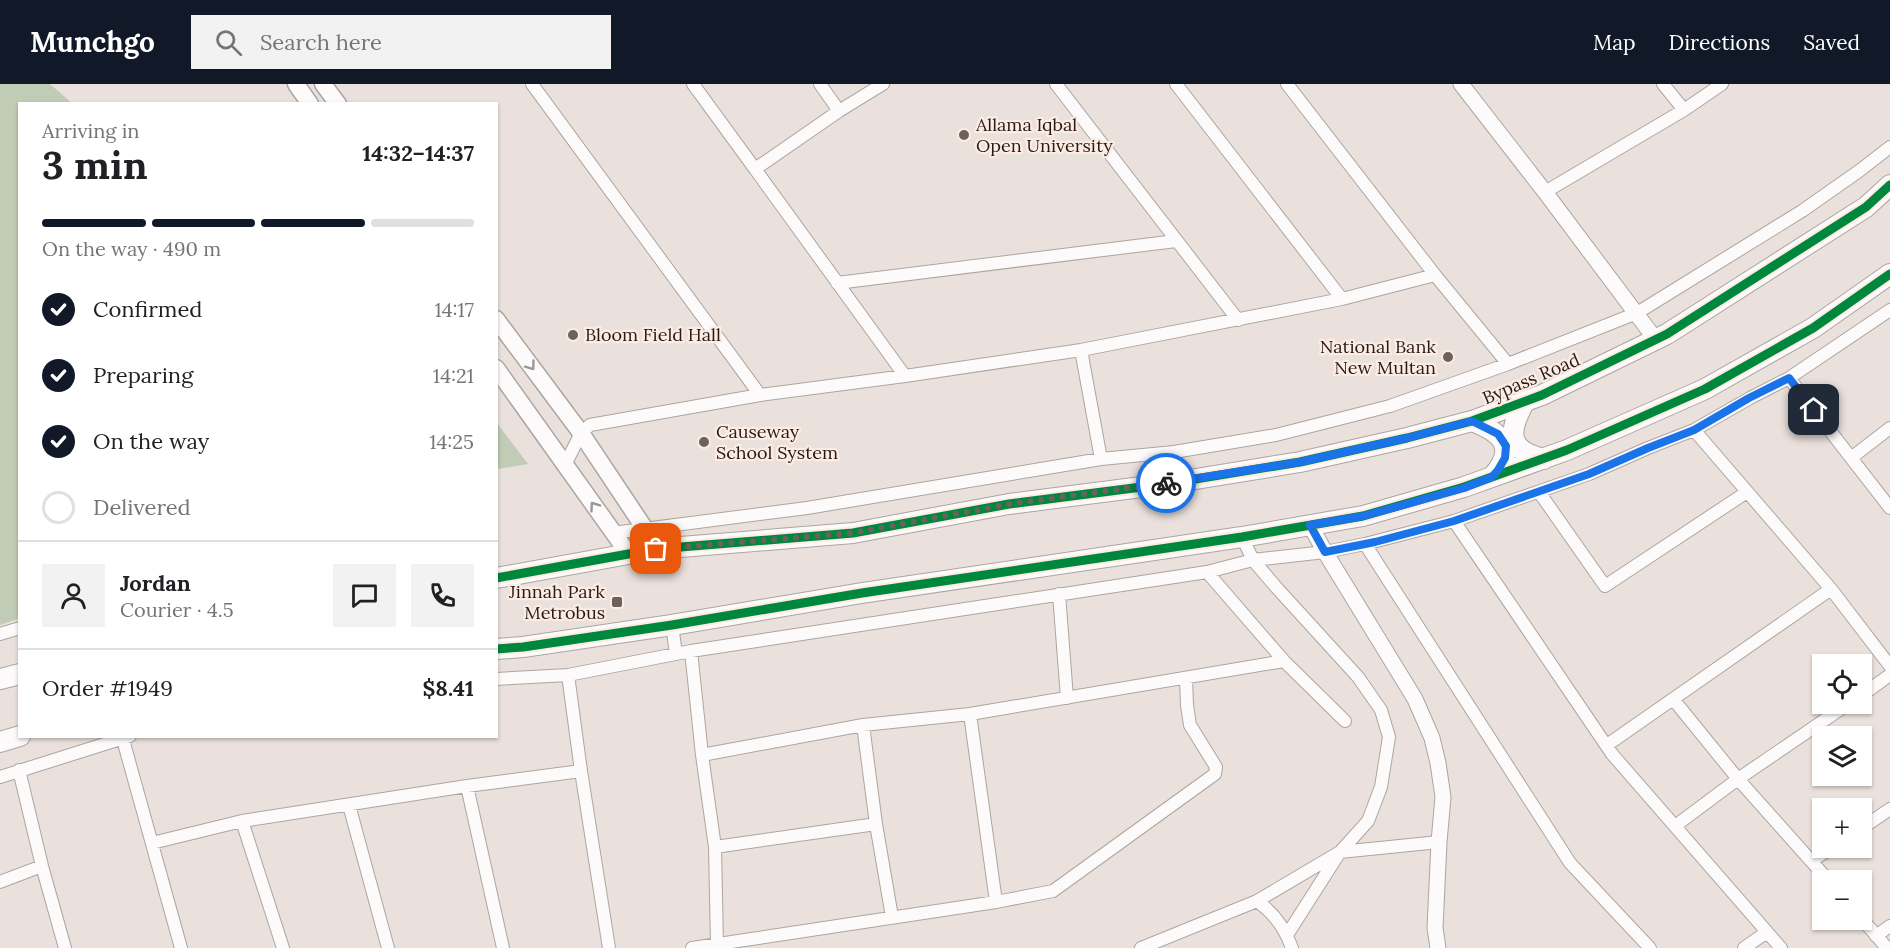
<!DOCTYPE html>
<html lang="en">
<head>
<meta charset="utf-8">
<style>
	:root { --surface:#fff; --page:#f2f2f2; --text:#202124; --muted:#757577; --line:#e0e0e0; --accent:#111827 }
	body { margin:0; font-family:Lora,serif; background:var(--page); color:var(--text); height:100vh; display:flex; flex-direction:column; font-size:22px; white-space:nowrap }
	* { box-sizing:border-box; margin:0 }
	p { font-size:20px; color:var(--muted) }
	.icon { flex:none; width:33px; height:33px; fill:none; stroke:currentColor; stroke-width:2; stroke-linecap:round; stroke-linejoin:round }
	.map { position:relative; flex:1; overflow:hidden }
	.panel { position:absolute; left:18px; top:18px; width:480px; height:636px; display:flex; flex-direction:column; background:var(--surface); border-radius:0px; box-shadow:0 2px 4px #0004 }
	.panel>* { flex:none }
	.fabs { position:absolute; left:1812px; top:570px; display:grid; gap:12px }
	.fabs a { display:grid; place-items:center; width:60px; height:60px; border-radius:0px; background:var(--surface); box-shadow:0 2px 4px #0004; font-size:30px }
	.pin { position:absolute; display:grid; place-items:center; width:51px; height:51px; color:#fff; margin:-26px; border-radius:12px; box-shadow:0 3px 9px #0006 }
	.courier { position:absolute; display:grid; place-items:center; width:60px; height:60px; margin:-30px; border:4px solid #1a73e8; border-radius:50%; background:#fff; color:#222; box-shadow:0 2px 8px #0007 }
	.summary em { font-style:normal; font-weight:700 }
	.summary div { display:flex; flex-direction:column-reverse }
	.summary { display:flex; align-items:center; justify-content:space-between; height:102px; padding:0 24px }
	h1 { font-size:39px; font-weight:700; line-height:45px }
	.bar { display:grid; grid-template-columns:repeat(4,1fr); gap:9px 6px; align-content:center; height:72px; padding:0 24px }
	.bar i { height:8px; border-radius:4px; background:var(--line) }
	.bar .selected { background:var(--accent) }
	.bar p { grid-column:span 4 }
	.line { display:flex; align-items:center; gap:15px; padding:0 24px; border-top:2px solid var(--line) }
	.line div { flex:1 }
	.round { display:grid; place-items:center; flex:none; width:63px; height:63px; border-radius:0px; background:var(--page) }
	ol { padding:0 24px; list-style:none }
	li { display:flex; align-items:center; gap:18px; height:66px }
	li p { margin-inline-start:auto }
	li .icon { padding:6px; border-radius:50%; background:var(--accent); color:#fff; stroke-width:4 }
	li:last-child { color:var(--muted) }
	li i { width:33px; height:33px; border:3px solid var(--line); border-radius:50% }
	header { display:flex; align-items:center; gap:36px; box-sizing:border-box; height:84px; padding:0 30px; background:var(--accent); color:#fff }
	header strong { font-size:28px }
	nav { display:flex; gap:33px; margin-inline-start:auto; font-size:21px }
	.search { width:420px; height:54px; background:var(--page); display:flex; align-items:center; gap:15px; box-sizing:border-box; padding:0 21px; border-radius:0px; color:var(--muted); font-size:22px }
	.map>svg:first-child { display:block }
	.green { fill:#c1ccb6 }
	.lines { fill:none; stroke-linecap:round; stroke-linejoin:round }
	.minor-casing { stroke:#ada5a1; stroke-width:14 }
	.tertiary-casing { stroke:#ada5a1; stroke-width:17 }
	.secondary-casing { stroke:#ada5a1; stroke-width:19 }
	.primary-casing { stroke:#ada5a1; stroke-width:22 }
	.minor { stroke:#fcfafa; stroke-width:12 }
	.tertiary { stroke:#fcfafa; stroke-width:15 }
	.secondary { stroke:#fcfafa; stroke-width:16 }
	.primary { stroke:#fcfafa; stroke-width:20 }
	.cycleway-casing { stroke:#feece3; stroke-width:13 }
	.cycleway { stroke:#00873e; stroke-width:9 }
	.oneway { stroke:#9a9795 }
	.done { stroke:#69625e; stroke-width:6; stroke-dasharray:0 10.8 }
	.route { stroke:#1a73e8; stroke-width:8 }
	.poi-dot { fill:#69625e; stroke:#feece3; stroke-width:2 }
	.labels { text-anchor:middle; stroke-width:4.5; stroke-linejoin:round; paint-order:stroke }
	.poi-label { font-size:18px; fill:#231d1a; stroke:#feece3; text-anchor:start }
	.street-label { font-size:18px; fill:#231d1a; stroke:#feece3 }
</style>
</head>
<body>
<header>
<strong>Munchgo</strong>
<div class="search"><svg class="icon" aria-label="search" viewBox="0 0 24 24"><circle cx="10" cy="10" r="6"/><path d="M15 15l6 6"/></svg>Search here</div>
<nav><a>Map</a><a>Directions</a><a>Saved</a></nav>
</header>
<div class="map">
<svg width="1890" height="864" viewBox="0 0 1890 864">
	<rect width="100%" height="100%" fill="#ebe1dc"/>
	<path class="green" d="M0,0h50l22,19 -52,1v514l-20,7z
		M497,339l31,41 -31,5z"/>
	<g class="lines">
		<g class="minor-casing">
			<path id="minor" d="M532,0l228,311 145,-19 176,-26 261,-51 93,-24 73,89
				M693,0l62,85 84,-58 44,-27
				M820,0l19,27
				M1056,0l182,236
				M1176,0l166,215
				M1287,0l148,191
				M1663,0l21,26
				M755,85l150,207
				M1545,108l139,-82 38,-26
				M837,199l339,-42
				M1081,266l20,109
				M1789,294l101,130
				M1694,346l137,159 59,77
				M1851,374l39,-30
				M565,381l16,-32 9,-8 170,-30
				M1539,408l66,94 142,-94
				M1454,437l158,233 169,194
				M613,449l194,-25 294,-49 73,-7 102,-17 114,-29 118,-42 129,-51 165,-102 57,-40 31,-24
				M1242,453l11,23 23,27 82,90 23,33 8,27 -8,50 -13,34 -28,31 -53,83
				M1365,460l205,319 80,85
				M1207,488l77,89 61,60
				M1059,510l8,104
				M672,541l4,29
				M0,550l20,-6
				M691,567l11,104 13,92 2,98
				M568,591l13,96 28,177
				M496,595l72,-4 123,-24 516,-79 46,-12 72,-8 40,-8 89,-23 135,-47 59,-26 46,-18 56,-32 39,-20 101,-68
				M1862,611l28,-20
				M1673,615l65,80 90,101
				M970,630l26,188
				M863,641l13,99 16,93
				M122,652l59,212
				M1607,661l224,-156
				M702,671l161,-30 107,-11 314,-53
				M19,686l23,96 23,82
				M0,693l130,-41
				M467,702l36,162
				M349,721l39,143
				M242,737l41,127
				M1675,742l63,-47 110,-75
				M1862,744l28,-19
				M152,759l90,-22 225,-35 114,-15
				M715,763l161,-23
				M1811,777l21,-13
				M0,798l42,-16
				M1257,817l83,-49 99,-10
				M1862,835l25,29
				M1876,852l14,-10
				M692,864l304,-46 57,-11 162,-117 1,-7 -26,-42 -3,-20 -1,-26
				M1141,864l116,-47c17,12 28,27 35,47
				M1744,864l23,-16"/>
		</g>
		<g class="tertiary-casing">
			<path id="tertiary" d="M1461,0l84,108 111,148
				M1310,441l15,27 90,147 17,39 6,25 5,34 -4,45 -4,86 3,20"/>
		</g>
		<g class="secondary-casing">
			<path id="secondary" d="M296,0l14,20
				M323,0l15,20
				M496,235l85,114 64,96 11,20
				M496,284l132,185"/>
		</g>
		<g class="primary-casing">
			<path id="primary" d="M1525,317c-17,30 -19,49 19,58
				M1472,337c31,12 46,27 20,56
				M496,494l160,-29 197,-16 156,-29 156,-20 135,-22 107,-24 65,-17 70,-26 125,-61 199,-127 24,-22
				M496,565l27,-2 149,-22 190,-32 380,-56 121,-21 101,-29 103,-37 138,-61 108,-61 77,-54
				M0,595l20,-5
				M0,658l20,-6"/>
		</g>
		<use href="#minor" class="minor"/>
		<use href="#tertiary" class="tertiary"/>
		<use href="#secondary" class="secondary"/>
		<use href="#primary" class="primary"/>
		<g class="cycleway-casing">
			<path id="cycleway" d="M496,494l160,-29 197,-16 156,-29 156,-20 135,-22 107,-24 65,-17 70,-26 125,-61 199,-127 24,-22
				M496,565l27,-2 149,-22 190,-32 380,-56 121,-21 101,-29 103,-37 138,-61 108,-61 77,-54"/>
		</g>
		<use href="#cycleway" class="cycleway"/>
	</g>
	<defs><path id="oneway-chevron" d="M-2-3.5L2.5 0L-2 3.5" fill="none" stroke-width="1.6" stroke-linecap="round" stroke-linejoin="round" transform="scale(1.5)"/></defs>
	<g class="oneway">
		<use href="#oneway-chevron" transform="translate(531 282) rotate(54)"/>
		<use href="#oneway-chevron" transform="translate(594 422) rotate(-125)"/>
	</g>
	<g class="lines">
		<path class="done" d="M656,465l197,-16 156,-29 157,-21"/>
		<path class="route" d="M1166,399l134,-21 107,-24 65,-17 26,13 8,12 -1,12 -7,12 -6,7 -28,11 -100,28 -54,9 15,27 50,-10 79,-21 135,-47 59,-26 46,-18 55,-32 40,-20 25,32"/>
	</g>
	<g class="poi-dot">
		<circle cx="964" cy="51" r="6"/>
		<circle cx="573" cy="251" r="6"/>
		<circle cx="1448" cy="273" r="6"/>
		<circle cx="704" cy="358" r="6"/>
		<rect x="611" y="512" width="12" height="12" rx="3"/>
	</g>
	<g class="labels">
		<g class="poi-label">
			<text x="976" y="47">Allama Iqbal<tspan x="976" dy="21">Open University</tspan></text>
			<text x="585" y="257">Bloom Field Hall</text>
			<text x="1436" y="269" text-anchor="end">National Bank<tspan x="1436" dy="21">New Multan</tspan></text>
			<text x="716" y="354">Causeway<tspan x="716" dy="21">School System</tspan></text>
			<text x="605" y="514" text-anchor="end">Jinnah Park<tspan x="605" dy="21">Metrobus</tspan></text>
		</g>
		<g class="street-label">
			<text transform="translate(1531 295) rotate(-23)" y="6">Bypass Road</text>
		</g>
	</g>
</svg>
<div class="fabs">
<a><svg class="icon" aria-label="locate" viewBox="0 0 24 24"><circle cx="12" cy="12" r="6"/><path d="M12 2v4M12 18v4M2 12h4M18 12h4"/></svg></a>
<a><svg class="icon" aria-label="layers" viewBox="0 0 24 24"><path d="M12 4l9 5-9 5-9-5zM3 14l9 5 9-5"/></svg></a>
<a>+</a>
<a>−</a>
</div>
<div class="pin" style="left:656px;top:465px;background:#ea580c"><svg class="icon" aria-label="bag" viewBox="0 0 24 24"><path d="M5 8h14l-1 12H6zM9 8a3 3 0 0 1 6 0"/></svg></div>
<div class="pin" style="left:1814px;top:326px;background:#1f2937"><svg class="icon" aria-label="home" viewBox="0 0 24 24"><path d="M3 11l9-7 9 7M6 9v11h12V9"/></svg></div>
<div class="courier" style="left:1166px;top:399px"><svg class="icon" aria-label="bike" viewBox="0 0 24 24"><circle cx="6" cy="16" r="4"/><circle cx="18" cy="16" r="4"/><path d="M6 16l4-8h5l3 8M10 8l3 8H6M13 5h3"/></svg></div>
<section class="panel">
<div class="summary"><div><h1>3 min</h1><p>Arriving in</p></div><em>14:32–14:37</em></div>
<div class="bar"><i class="selected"></i><i class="selected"></i><i class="selected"></i><i></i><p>On the way · 490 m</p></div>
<ol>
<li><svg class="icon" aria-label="check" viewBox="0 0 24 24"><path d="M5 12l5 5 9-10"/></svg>Confirmed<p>14:17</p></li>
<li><svg class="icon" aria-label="check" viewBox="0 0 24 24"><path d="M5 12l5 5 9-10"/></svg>Preparing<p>14:21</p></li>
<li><svg class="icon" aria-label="check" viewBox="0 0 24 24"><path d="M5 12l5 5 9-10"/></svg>On the way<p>14:25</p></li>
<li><i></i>Delivered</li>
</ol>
<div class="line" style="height:108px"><a class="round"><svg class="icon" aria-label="person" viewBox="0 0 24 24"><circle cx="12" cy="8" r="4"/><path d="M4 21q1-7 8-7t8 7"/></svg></a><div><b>Jordan</b><p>Courier · 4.5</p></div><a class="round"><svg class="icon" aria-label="chat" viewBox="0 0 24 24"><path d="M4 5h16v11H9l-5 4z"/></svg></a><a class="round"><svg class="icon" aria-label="phone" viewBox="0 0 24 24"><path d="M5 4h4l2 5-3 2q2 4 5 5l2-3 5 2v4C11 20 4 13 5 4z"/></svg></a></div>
<div class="line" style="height:78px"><div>Order #1949</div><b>$8.41</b></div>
</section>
</div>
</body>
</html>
